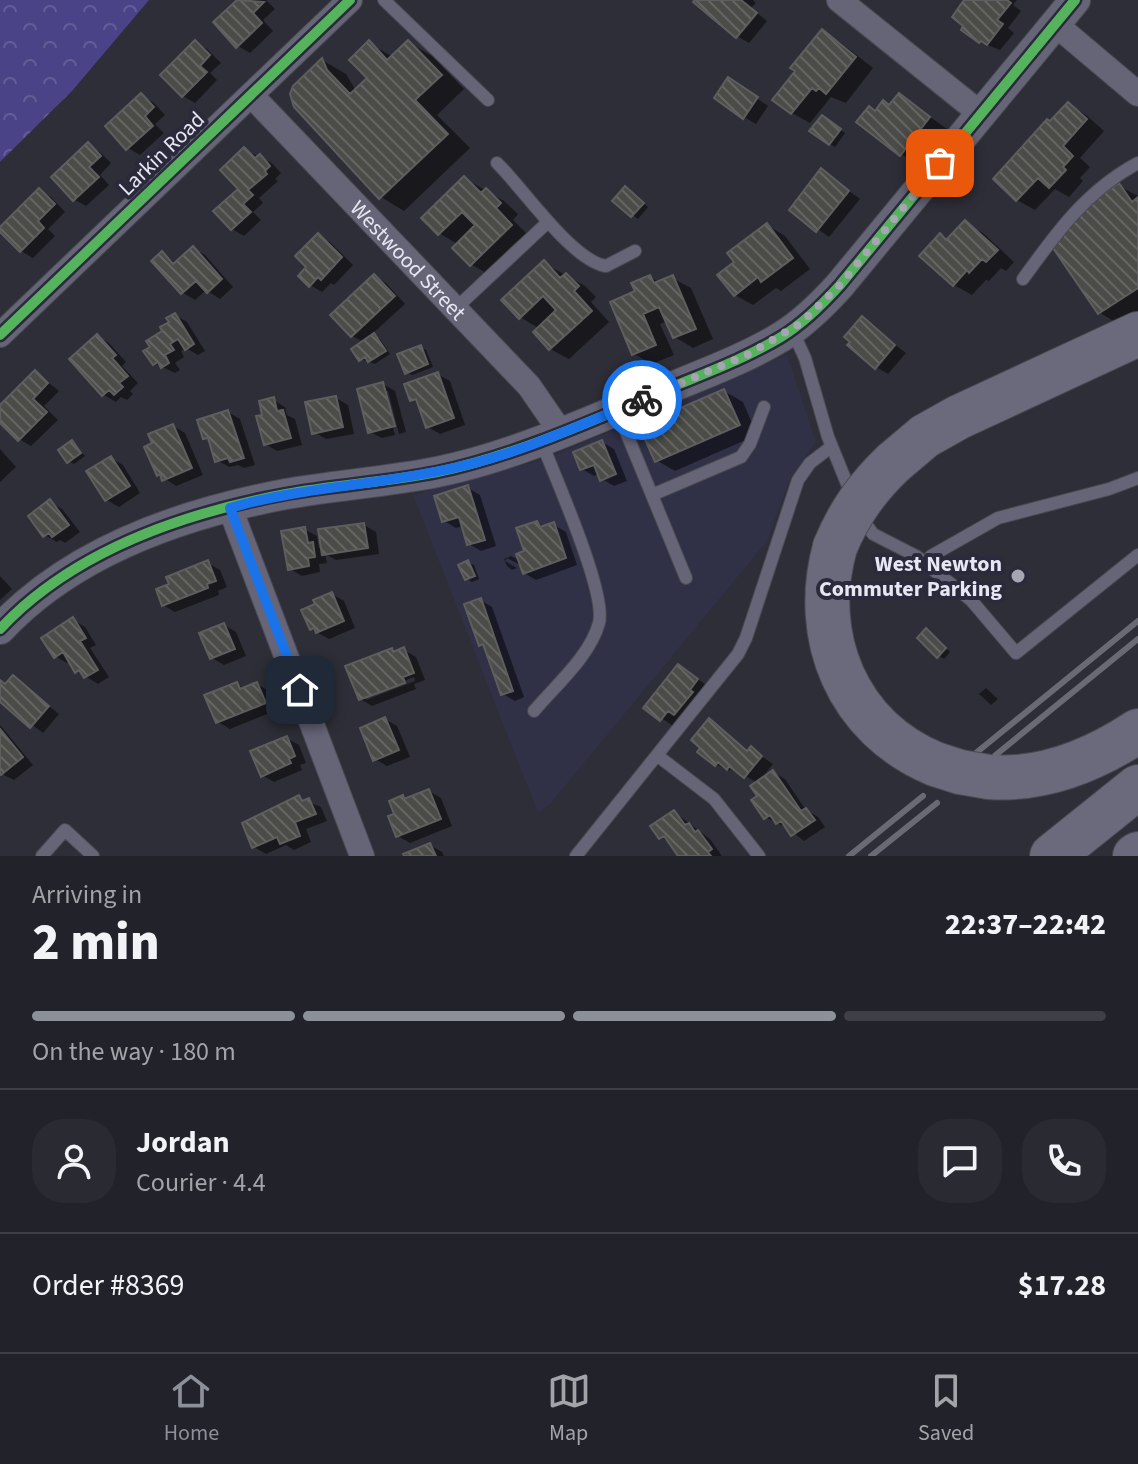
<!DOCTYPE html>
<html lang="en">
<head>
<meta charset="utf-8">
<style>
	:root { --surface:#22222a; --page:#2a2a32; --text:#f1f3f6; --muted:#a2a4a8; --line:#3f3f47; --accent:#8c9099 }
	body { margin:0; font-family:"Source Sans 3",sans-serif; background:var(--page); color:var(--text); height:100vh; display:flex; flex-direction:column; font-size:30px; white-space:nowrap }
	* { box-sizing:border-box; margin:0 }
	p { font-size:26px; color:var(--muted) }
	.icon { flex:none; width:44px; height:44px; fill:none; stroke:currentColor; stroke-width:2; stroke-linecap:round; stroke-linejoin:round }
	.map { position:relative; height:856px; overflow:hidden }
	.side { display:flex; flex-direction:column; background:var(--surface); flex:1 }
	.side>* { flex:none }
	.pin { position:absolute; display:grid; place-items:center; width:68px; height:68px; color:#fff; margin:-34px; border-radius:16px; box-shadow:0 4px 12px #0006 }
	.courier { position:absolute; display:grid; place-items:center; width:80px; height:80px; margin:-40px; border:6px solid #1a73e8; border-radius:50%; background:#fff; color:#222; box-shadow:0 2px 10px #0007 }
	.overview em { font-style:normal; font-weight:800 }
	.overview div { display:flex; flex-direction:column-reverse }
	.overview { display:flex; align-items:center; justify-content:space-between; height:136px; padding:0 32px }
	h1 { font-size:52px; font-weight:800; line-height:60px }
	.bar { display:grid; grid-template-columns:repeat(4,1fr); gap:12px 8px; align-content:center; height:96px; padding:0 32px }
	.bar i { height:10px; border-radius:6px; background:var(--line) }
	.bar .active { background:var(--accent) }
	.bar p { grid-column:span 4 }
	.line { display:flex; align-items:center; gap:20px; padding:0 32px; border-top:2px solid var(--line) }
	.line div { flex:1 }
	.round { display:grid; place-items:center; flex:none; width:84px; height:84px; border-radius:32px; background:var(--page) }
	.tab-bar { display:flex; justify-content:space-around; align-items:center; height:112px; border-top:2px solid var(--line); background:var(--surface); font-size:22px; color:var(--muted) }
	.tab-bar a { display:grid; justify-items:center; gap:4px }
	.tab-bar .active { color:var(--accent) }
	.map>svg:first-child { display:block }
	.built { fill:#303046 }
	.park { fill:url(#park-crowns) }
	.shadow { fill:#0007; fill-rule:evenodd }
	.building { fill:url(#building-back-hatch); stroke:#5e5e5e; stroke-width:2 }
	.lines { fill:none; stroke-linecap:round; stroke-linejoin:round }
	.service-casing { stroke:#494951; stroke-width:14 }
	.minor-casing { stroke:#494951; stroke-width:26 }
	.tertiary-casing { stroke:#494951; stroke-width:32 }
	.motorway-casing { stroke:#494951; stroke-width:46 }
	.service { stroke:#666577; stroke-width:12 }
	.minor { stroke:#666577; stroke-width:24 }
	.tertiary { stroke:#666577; stroke-width:30 }
	.motorway { stroke:#6a6a7c; stroke-width:44 }
	.rail { stroke:#6a6a75; stroke-width:6 }
	.motorway-bridge-casing { stroke:#494951; stroke-width:46; stroke-linecap:butt }
	.motorway-bridge { stroke:#6a6a7c; stroke-width:44 }
	.cycleway-casing { stroke:#2a2a3c; stroke-width:15 }
	.cycleway { stroke:#56b35d; stroke-width:10 }
	.done { stroke:#a6a6b2; stroke-width:8; stroke-dasharray:0 14.4 }
	.route { stroke:#1a73e8; stroke-width:10 }
	.poi-dot { fill:#a6a6b2; stroke:#2a2a3c; stroke-width:3 }
	.labels { text-anchor:middle; stroke-width:8; stroke-linejoin:round; paint-order:stroke }
	.street-label { font-size:22px; fill:#e7e7f3; stroke:#2a2a3c }
	.poi-label { font-size:22px; font-weight:bold; fill:#e7e7f3; stroke:#2a2a3c; text-anchor:end }
</style>
</head>
<body>
<div class="map">
<svg width="1138" height="856" viewBox="0 0 1138 856">
	<defs>
		<pattern id="park-crowns" width="20" height="18" patternUnits="userSpaceOnUse" patternTransform="scale(2)"><rect width="20" height="18" fill="#4a4387"/><path d="M2 6a3 3 0 1 1 6 0M12 15a3 3 0 1 1 6 0" fill="none" stroke="#645e98"/></pattern>
		<pattern id="building-back-hatch" width="6" height="6" patternUnits="userSpaceOnUse" patternTransform="scale(2)"><rect width="6" height="6" fill="#4b4b48"/><path d="M-1 5l2 2M0 0l6 6M5-1l2 2" fill="none" stroke="#656563"/></pattern>
	</defs>
	<rect width="100%" height="100%" fill="#2e2e38"/>
	<path class="built" d="M787,355l29,87 -26,37 -23,62 -216,262 -13,10 -125,-318 135,-37z"/>
	<path class="park" d="M0,0h149l-77,91 -72,71z"/>
	<path class="shadow" d="M240,0h26l9,9 -12,11 10,11 -23,22 -12,-7 -22,-24z
		M698,0h55l3,3 -5,5 16,13 -18,22 -12,-7z
		M967,0h50l-4,5 8,6 -13,17 6,5 -14,17 -20,-8 -14,-17z
		M822,31l18,11 33,26 -27,35 -15,-6 -21,26 -18,-10z
		M195,42l12,7 14,14 -11,10 7,7 -22,23 -12,-7z
		M408,42l24,14 32,33 -27,26 33,33 -66,63 -23,-14 -59,-137 24,14 10,17 14,-13 -1,-35 24,14z
		M741,87l27,19 -12,18 -12,-7z
		M899,95l48,34 -28,36 -18,-11 -25,-41 15,-7z
		M142,96l12,7 11,12 -10,9 9,9 -24,22 -12,-7z
		M1068,104l18,11 18,16 -24,27 10,9 -10,11 3,3 -14,16 -14,-8 -20,21 -18,-10 34,-77z
		M827,120l18,13 -10,14 -5,-3z
		M88,145l12,7 11,11 -11,12 9,10 -23,21 -11,-6z
		M245,150l27,13 9,10 -6,6 3,2 -19,17 4,5 -10,9 8,8 -17,16 -12,-7 8,-40z
		M822,171l38,28 -31,38 -38,-27z
		M464,178l40,23 14,13 -5,6 16,16 -39,39 -18,-10 -17,-17 4,-3 -20,-12z
		M1119,186l19,10v121l-14,10 -24,-14 -44,-65z
		M39,191l12,6 14,15 -17,17 7,7 -22,22 -12,-7 -21,-22z
		M631,192l17,15 -10,12 -23,-18z
		M965,223l18,10 31,29 -8,9 -5,-3 -12,13 -3,-1 -14,15 -18,-10 -14,-49 8,5z
		M767,225l18,11 25,33 -29,22 -5,-3 -23,17 -18,-10 2,-33z
		M318,235l12,7 23,23 -19,20 -3,-2 -9,9 -12,-7 -1,-18z
		M193,248l12,7 28,32 -13,12 -14,-9 -11,10 -12,-7 -29,-32 8,-7 14,9z
		M544,263l41,23 11,11 -5,5 18,20 -40,37 -19,-10 -10,-20 -20,-12z
		M374,276l12,7 19,21 -33,30 8,5 10,15 -15,10 -15,-5 4,-17 -12,-6z
		M650,277l11,6 11,-5 19,10 22,51 -20,9 -18,-11 -7,-16 -8,3 14,31 -22,9 -18,-10z
		M175,315l12,7 18,29 -7,4 -12,-7 -5,3 3,6 -9,6 5,7 -5,3 -21,-10 11,-32z
		M862,319l44,34 -18,21 -12,-7 -23,-25z
		M97,336l12,7 17,19 -4,4 16,17 -8,8 3,3 -6,6 -6,-3 -5,5 -12,-7 -32,-36z
		M421,347l5,3 7,17 -21,8 -5,-3z
		M36,373l23,18 -15,15 14,14 -27,26 -12,-7 -19,-19v-12z
		M437,374l13,7 15,44 -25,9 -12,-7 -8,-23 -8,-5z
		M383,384l12,7 11,41 -7,2 -11,-43h-5l12,44 -13,3 -12,-6z
		M724,391l19,11 14,33 -82,36 -19,-11z
		M336,398l12,7 6,29 -28,5 -12,-7z
		M273,400l12,7 2,8 8,4 7,26 -25,6 -12,-7v-28z
		M228,412l12,7 15,46 -11,3 -6,-3 -9,2 -12,-7 -6,-18 -6,-4z
		M173,426l12,7 18,42 -27,11 -18,-12z
		M72,442l13,14 -11,8 -5,-3z
		M602,442l12,7 13,32 -13,5 -12,-7 -3,-5 -5,2 -12,-7z
		M0,449l16,18 -16,15z
		M111,458l12,7 17,28 -21,14 -12,-7z
		M468,488l12,7 16,51 -15,5 -12,-7 -6,-18 -7,2 -12,-7z
		M50,502l12,7 18,23 -15,11 -5,-3 -3,2 -12,-7z
		M537,523l8,4 9,-2 12,7 11,33 -41,15 -12,-7 -2,-7 -15,-8 -2,3 12,7 -5,2 -5,-4 -3,-7 7,-3 9,5z
		M364,525l12,7 3,22 -43,6 -11,-6 2,9 -8,1 1,8 -18,4 -12,-7 14,-40 13,7 2,12 4,3z
		M468,562l6,3 5,14 -7,3 -6,-4z
		M208,563l12,7 7,17 -9,4 1,4 -44,17 -12,-7z
		M0,576l12,13 -12,11z
		M332,594l12,7 11,27 -26,11 -18,-10z
		M480,600l12,7 32,90 -9,4 -12,-7 -16,-46 -7,-4z
		M73,620l12,7 11,18 -6,3 19,29 -11,7 -21,-13 -7,-10 -3,2 -12,-7z
		M224,625l12,7 10,24 -22,9 -12,-7z
		M932,634l18,18 -6,7 -5,-3z
		M391,650l5,2 8,-2 12,7 9,23 -11,4 2,5 -44,17 -12,-7zM414,677l1,4 -49,19v-4z
		M679,666l30,21 -36,39 -27,-19z
		M13,678l46,36 -16,19 -43,-33v-18l6,4z
		M237,684l8,5 12,-5 12,7 8,19 -47,19 -12,-7z
		M986,688l12,11 -7,6 -12,-11z
		M385,719l12,7 13,31 -23,9 -12,-7z
		M709,721l40,30 2,-2 22,15 -12,15 12,-7 12,7 20,30 13,8 7,10 -21,14 -15,-12 -24,-12 -8,-34 -16,-10 -1,2 -10,-6 -2,2 -12,-7z
		M0,725l33,40 -19,15 -14,-7z
		M286,738l13,7 7,18 -6,2 2,5 -28,12 -12,-7z
		M429,791l12,7 11,28 -42,17 -12,-7 -2,-21 7,-17 4,2z
		M299,798l22,9 6,14 -21,8 5,13 -17,8 -8,-5 -20,9 -12,-7z
		M674,812l36,27 12,17h-41l-9,-12 -11,-7z
		M430,845l12,7 2,4h-38z"/>
	<path class="building" d="M237,0l27,2 -11,11 9,10 -26,25 -23,-26z
		M695,0h46l16,13 -21,25 -43,-36z
		M964,0h43l4,3 -14,17 6,4 -16,21 -6,-4 -2,2 -18,-13 2,-4 -11,-9z
		M822,29l34,28 -30,37 -7,-6 -3,3 -4,-3 -21,26 -19,-14 23,-29 -5,-3z
		M195,40l15,15 -10,11 7,6 -25,25 -22,-22z
		M369,40l18,20 21,-20 34,35 -27,25 33,34 -69,65 -85,-92 -4,-13 3,-8 29,-28 5,12 23,24 17,-16 -18,-18z
		M728,77l30,20 -15,22 -29,-21z
		M141,93l13,14 -9,9 8,10 -27,24 -21,-24z
		M899,93l31,24 -30,39 -44,-34 13,-16 6,5 8,-11 6,5z
		M1068,102l19,17 -24,27 10,10 -10,11 3,3 -17,18 -11,-10 -22,23 -23,-22 54,-60 3,2z
		M822,115l19,14 -12,16 -20,-14z
		M88,142l13,14 -12,11 10,10 -26,24 -22,-24z
		M244,147l11,11 5,-4 10,12 -5,5 2,3 -19,16 5,5 -10,9 8,8 -20,18 -18,-19 25,-22 -18,-19z
		M821,168l28,23 -33,41 -27,-22z
		M464,176l17,17 5,-5 15,15 -5,5 16,17 -42,41 -18,-18 23,-23 -13,-13 -24,23 -17,-17z
		M1119,183l13,19 6,-5v91l-40,26 -45,-66 34,-43z
		M625,186l19,17 -13,14 -19,-16z
		M39,188l16,16 -17,17 6,7 -24,24 -20,-20v-5z
		M965,220l33,30 -12,12 -4,-3 -13,14 -2,-3 -14,16 -34,-30 21,-23 6,7z
		M767,223l26,35 -32,24 -3,-5 -24,19 -17,-21 17,-13 -7,-9z
		M318,233l24,24 -21,23 -3,-3 -9,10 -11,-11 8,-9 -11,-11z
		M193,246l29,33 -15,14 -11,-12 -15,13 -30,-33 11,-10 11,13z
		M544,260l16,18 6,-5 13,13 -5,5 18,20 -43,39 -16,-18 23,-22 -13,-14 -24,23 -18,-19z
		M374,274l21,22 -44,41 -21,-22z
		M650,275l4,8 19,-8 23,54 -23,9 -14,-31 -16,7 13,31 -24,10 -22,-53 25,-11 -4,-8z
		M175,313l19,31 -9,6 -7,-11 -8,5 4,6 -9,5 4,8 -8,5 -3,-6 -5,3 -10,-14 7,-4 -4,-6 16,-10 -2,-4 9,-5 -3,-4z
		M862,316l33,29 -20,24 -28,-24 3,-3 -6,-5z
		M374,333l12,18 -18,11 -3,-5 -6,4 -8,-12z
		M97,334l19,21 -4,3 16,18 -9,7 4,4 -9,8 -5,-5 -7,6 -33,-37z
		M421,345l7,19 -23,10 -8,-20z
		M35,370l13,13 -15,16 14,13 -29,29 -18,-18v-18z
		M438,372l16,46 -28,10 -10,-29 -6,2 -6,-17z
		M383,382l12,44 -27,7 -11,-44z
		M724,389l16,36 -85,37 -16,-36z
		M336,396l7,31 -31,7 -7,-32z
		M274,397l3,14 6,-1 8,28 -27,7 -8,-29 6,-1 -3,-14z
		M228,410l16,48 -14,4 -2,-4 -13,4 -7,-24 -5,1 -6,-19z
		M173,424l19,44 -30,13 -2,-7 -3,2 -13,-29 8,-4 -4,-9z
		M72,440l9,13 -14,10 -9,-13z
		M602,440l14,34 -16,7 -6,-16 -14,5 -7,-18z
		M111,456l19,30 -25,15 -19,-30z
		M468,485l17,55 -18,5 -8,-28 -17,5 -8,-26z
		M50,499l19,26 -17,12 -3,-4 -6,4 -15,-21z
		M537,521l3,6 14,-5 12,36 -43,16 -7,-20 8,-3 -8,-23z
		M364,523l4,25 -46,7 -4,-26z
		M305,527l3,16 5,-1 2,15 -7,1 1,8 -21,4 -7,-39z
		M208,560l8,21 -9,3 1,4 -46,18 -6,-17 13,-5 -3,-7z
		M468,560l7,16 -10,4 -7,-15z
		M332,592l12,29 -28,12 -2,-5 -4,2 -9,-20 14,-6 -2,-4z
		M481,598l32,93 -12,4 -18,-51 -4,2 -15,-42z
		M73,617l13,21 -6,3 18,29 -14,8 -5,-8 -4,3 -12,-21 -9,6 -13,-20z
		M224,623l11,26 -25,10 -11,-26z
		M926,628l20,20 -9,10 -20,-20z
		M404,647l10,26 -11,4 2,6 -46,17 -14,-34 47,-18 1,4z
		M678,664l20,15 -8,11 3,2 -19,23 -6,-4 -8,10 -17,-13z
		M13,675l36,31 -19,22 -30,-26v-22l5,4z
		M237,682l3,7 17,-7 9,21 -50,20 -12,-28z
		M385,717l14,33 -26,11 -13,-33z
		M709,718l38,33 4,-5 11,10 -18,22 -15,-12 -2,4 -9,-8 -3,4 -18,-14 3,-4 -9,-8z
		M0,729l23,28 -22,18 -1,-1z
		M287,736l8,20 -6,3 2,4 -30,14 -11,-26z
		M773,770l28,41 5,-3 9,12 -24,16 -10,-15 -5,3 -6,-9 -6,4 -13,-19 6,-4 -7,-10z
		M429,789l12,30 -45,18 -8,-21 6,-2 -5,-13 14,-6 1,4z
		M299,795l3,6 7,-3 7,16 -21,8 5,14 -20,8 -3,-7 -25,11 -10,-25z
		M674,810l11,15 4,-2 6,9 3,-2 14,19 -4,3 3,4h-33l-14,-20 -5,3 -9,-13z
		M430,843l6,13h-32l-1,-2z"/>
	<g class="lines">
		<g class="service-casing">
			<path id="service" d="M384,0l104,100
				M497,163c25,24 75,98 109,103l29,-15
				M1023,279c33,-46 64,-89 115,-116
				M455,309l93,-87
				M792,330l13,28 23,79 24,59
				M617,410l69,168
				M652,495l89,-38 9,-13 14,-37
				M860,516l13,18 43,22 55,44 45,53 122,-98
				M925,563l6,-7 67,-38 111,-29 29,-11
				M534,711c22,-26 56,-55 65,-88 8,-30 -44,-146 -57,-180
				M658,756l56,43 45,57
				M42,856l23,-26 28,26
				M576,856l162,-202 8,-16 52,-158 12,-17 21,-16"/>
		</g>
		<g class="minor-casing">
			<g id="minor">
				<path d="M839,0l142,114"/>
				<path d="M1055,24l83,70"/>
				<path id="s1" d="M251,95l278,291 31,45"/>
				<path d="M0,335l350,-335"/>
				<path d="M230,508l132,348"/>
			</g>
		</g>
		<g class="tertiary-casing">
			<path id="tertiary" d="M0,629c73,-78 184,-116 286,-135 50,-9 101,-12 151,-22 74,-15 152,-50 223,-80 40,-17 83,-32 121,-55 23,-14 41,-32 59,-52l235,-285"/>
		</g>
		<g class="motorway-casing">
			<path id="motorway" d="M893,463l32,-27 34,-19 179,-83
				M835,547c-25,90 12,180 100,217
				M989,777c53,4 105,-17 149,-46
				M1052,856l86,-69
				M1135,856l3,-2"/>
		</g>
		<use href="#service" class="service"/>
		<use href="#minor" class="minor"/>
		<use href="#tertiary" class="tertiary"/>
		<use href="#motorway" class="motorway"/>
		<path class="rail" d="M971,757l167,-136
			M992,758l146,-119
			M849,856l74,-60
			M871,856l66,-53"/>
		<g class="motorway-bridge-casing">
			<path id="motorway-bridge" d="M835,547c14,-34 32,-59 58,-84
				M935,764l25,8 29,5"/>
		</g>
		<use href="#motorway-bridge" class="motorway-bridge"/>
		<g class="cycleway-casing">
			<path id="cycleway" d="M0,335l350,-335
				M0,629c73,-78 184,-116 286,-135 50,-9 101,-12 151,-22 74,-15 152,-50 223,-80 40,-17 83,-32 121,-55 23,-14 41,-32 59,-52l235,-285"/>
		</g>
		<use href="#cycleway" class="cycleway"/>
	</g>
	<g class="lines">
		<path class="done" d="M642,400l107,-46 52,-31 39,-38 100,-122"/>
		<path class="route" d="M300,690l-70,-182c75,-22 153,-23 228,-41 63,-14 124,-43 184,-67"/>
	</g>
	<circle class="poi-dot" cx="1018" cy="576" r="8"/>
	<g class="labels">
		<g class="street-label">
			<text transform="translate(161 153) rotate(-44)" y="8">Larkin Road</text>
			<text dy="8" stroke="none"><textPath href="#s1" startOffset="228">Westwood Street</textPath></text>
		</g>
		<g class="poi-label">
			<text x="1002" y="571">West Newton<tspan x="1002" dy="25">Commuter Parking</tspan></text>
		</g>
	</g>
</svg>
<div class="pin" style="left:940px;top:163px;background:#ea580c"><svg class="icon" aria-label="bag" viewBox="0 0 24 24"><path d="M5 8h14l-1 12H6zM9 8a3 3 0 0 1 6 0"/></svg></div>
<div class="pin" style="left:300px;top:690px;background:#1f2937"><svg class="icon" aria-label="home" viewBox="0 0 24 24"><path d="M3 11l9-7 9 7M6 9v11h12V9"/></svg></div>
<div class="courier" style="left:642px;top:400px"><svg class="icon" aria-label="bike" viewBox="0 0 24 24"><circle cx="6" cy="16" r="4"/><circle cx="18" cy="16" r="4"/><path d="M6 16l4-8h5l3 8M10 8l3 8H6M13 5h3"/></svg></div>
</div>
<section class="side">
<div class="overview"><div><h1>2 min</h1><p>Arriving in</p></div><em>22:37–22:42</em></div>
<div class="bar"><i class="active"></i><i class="active"></i><i class="active"></i><i></i><p>On the way · 180 m</p></div>
<div class="line" style="height:144px"><a class="round"><svg class="icon" aria-label="person" viewBox="0 0 24 24"><circle cx="12" cy="8" r="4"/><path d="M4 21q1-7 8-7t8 7"/></svg></a><div><b>Jordan</b><p>Courier · 4.4</p></div><a class="round"><svg class="icon" aria-label="chat" viewBox="0 0 24 24"><path d="M4 5h16v11H9l-5 4z"/></svg></a><a class="round"><svg class="icon" aria-label="phone" viewBox="0 0 24 24"><path d="M5 4h4l2 5-3 2q2 4 5 5l2-3 5 2v4C11 20 4 13 5 4z"/></svg></a></div>
<div class="line" style="height:104px"><div>Order #8369</div><b>$17.28</b></div>
</section>
<nav class="tab-bar">
<a class="active"><svg class="icon" aria-label="home" viewBox="0 0 24 24"><path d="M3 11l9-7 9 7M6 9v11h12V9"/></svg>Home</a>
<a><svg class="icon" aria-label="map" viewBox="0 0 24 24"><path d="M3 6l6-2 6 2 6-2v14l-6 2-6-2-6 2zM9 4v14M15 6v14"/></svg>Map</a>
<a><svg class="icon" aria-label="saved" viewBox="0 0 24 24"><path d="M7 4h10v16l-5-4-5 4z"/></svg>Saved</a>
</nav>
</body>
</html>
